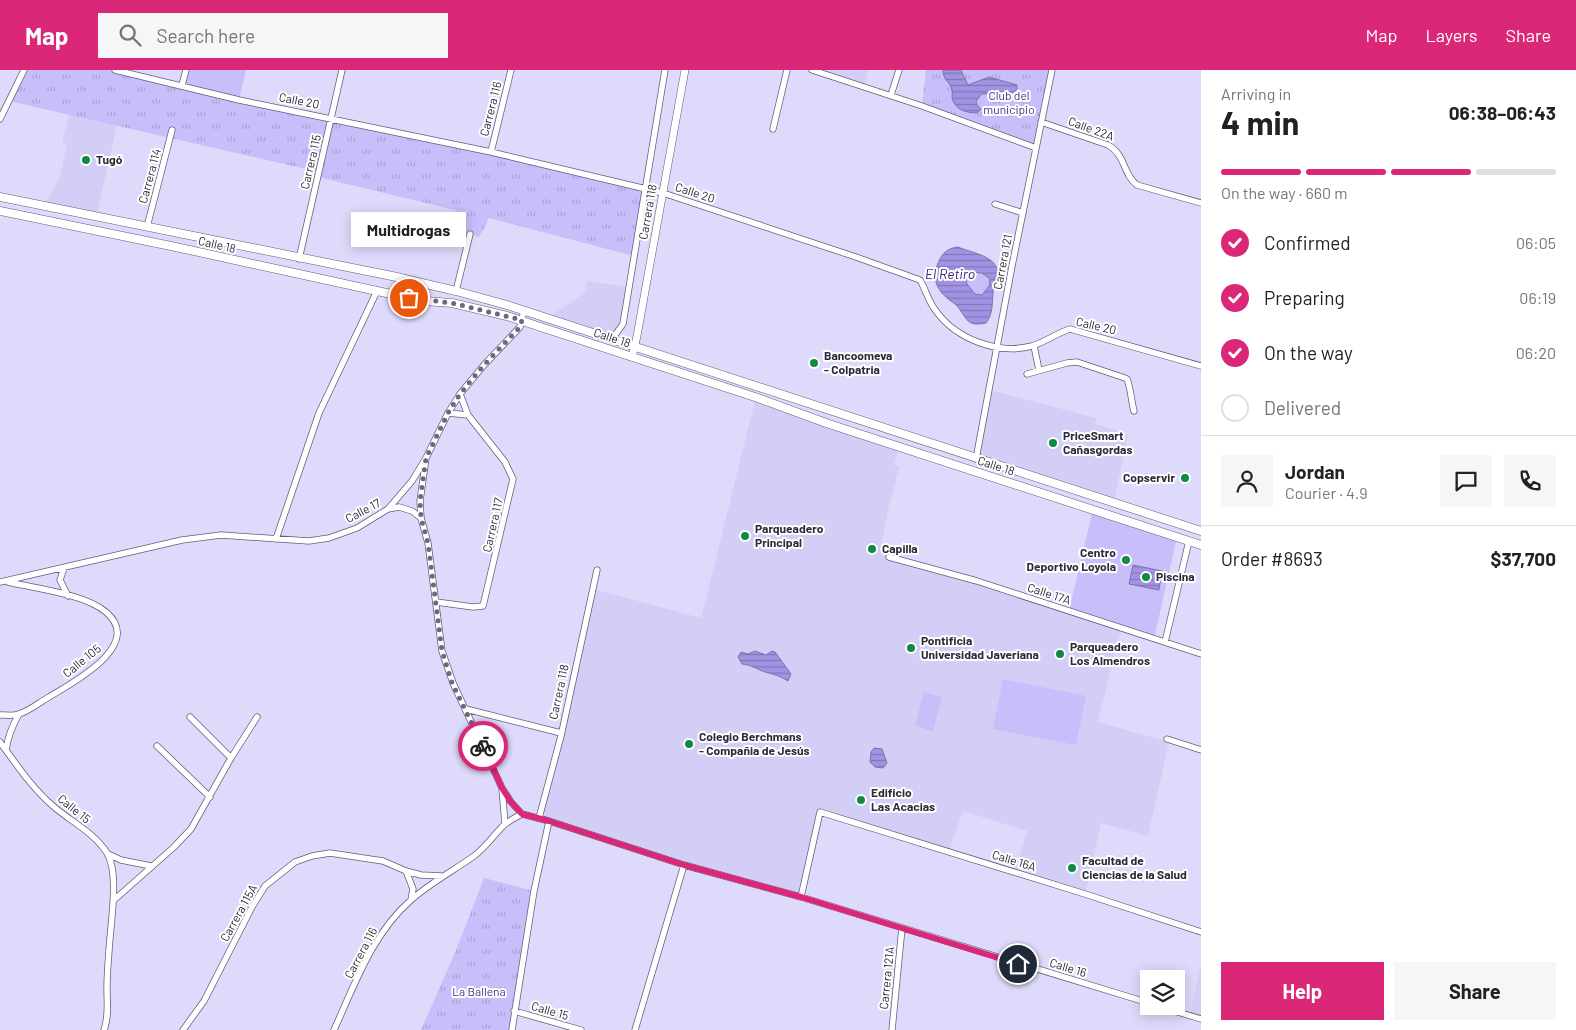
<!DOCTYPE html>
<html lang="en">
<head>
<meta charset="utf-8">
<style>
	:root { --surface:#fff; --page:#f6f6f6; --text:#222; --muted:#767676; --line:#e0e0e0; --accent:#db2777 }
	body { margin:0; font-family:Barlow,sans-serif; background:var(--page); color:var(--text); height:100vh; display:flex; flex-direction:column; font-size:19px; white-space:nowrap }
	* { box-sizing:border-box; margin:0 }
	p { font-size:16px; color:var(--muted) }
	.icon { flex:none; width:28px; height:28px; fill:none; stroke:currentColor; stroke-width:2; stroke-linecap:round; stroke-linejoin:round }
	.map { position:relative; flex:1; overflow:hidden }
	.panel { display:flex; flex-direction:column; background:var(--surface); width:375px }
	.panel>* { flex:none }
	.tools { position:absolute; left:1140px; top:900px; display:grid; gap:10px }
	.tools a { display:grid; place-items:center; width:45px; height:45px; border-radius:0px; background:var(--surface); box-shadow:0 2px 12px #0003; font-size:25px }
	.pin { position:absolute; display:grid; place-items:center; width:42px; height:42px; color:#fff; margin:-21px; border:2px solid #fff; border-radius:50%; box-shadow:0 1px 5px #0007 }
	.courier { position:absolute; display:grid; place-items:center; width:50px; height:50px; margin:-25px; border:4px solid #db2777; border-radius:50%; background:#fff; color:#222; box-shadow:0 1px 6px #0007 }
	.bubble { position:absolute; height:35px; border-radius:0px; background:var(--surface); box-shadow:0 2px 12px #0003; font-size:16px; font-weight:700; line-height:35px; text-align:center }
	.overview em { font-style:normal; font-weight:700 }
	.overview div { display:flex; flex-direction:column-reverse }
	.overview { display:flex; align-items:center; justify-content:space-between; height:85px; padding:0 20px }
	h1 { font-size:32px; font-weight:700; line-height:38px }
	.bar { display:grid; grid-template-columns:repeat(4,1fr); gap:8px 5px; align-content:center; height:60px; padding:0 20px }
	.bar i { height:6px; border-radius:4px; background:var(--line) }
	.bar .active { background:var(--accent) }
	.bar p { grid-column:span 4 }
	.line { display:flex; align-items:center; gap:12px; padding:0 20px; border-top:1px solid var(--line) }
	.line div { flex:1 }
	.round { display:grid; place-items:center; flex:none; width:52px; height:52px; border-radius:0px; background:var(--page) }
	ol { padding:0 20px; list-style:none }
	li { display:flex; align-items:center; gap:15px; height:55px }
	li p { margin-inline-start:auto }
	li .icon { padding:5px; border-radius:50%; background:var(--accent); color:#fff; stroke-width:4 }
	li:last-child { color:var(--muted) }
	li i { width:28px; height:28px; border:2px solid var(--line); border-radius:50% }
	.action { display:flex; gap:10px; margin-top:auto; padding:10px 20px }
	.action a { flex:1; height:58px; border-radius:0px; background:var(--accent); color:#fff; font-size:20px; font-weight:700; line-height:58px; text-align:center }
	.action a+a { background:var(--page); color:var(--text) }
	header { display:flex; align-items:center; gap:30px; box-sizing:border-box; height:70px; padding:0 25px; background:var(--accent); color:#fff }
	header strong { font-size:24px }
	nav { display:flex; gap:28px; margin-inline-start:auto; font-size:18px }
	.search { width:350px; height:45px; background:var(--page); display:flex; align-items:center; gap:12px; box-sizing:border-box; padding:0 18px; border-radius:0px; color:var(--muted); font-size:19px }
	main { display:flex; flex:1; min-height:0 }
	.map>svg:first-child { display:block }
	.built { fill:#d3cef6 }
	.green { fill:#c7befa }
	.park { fill:url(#park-tufts) }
	.water { fill:url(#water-rules); stroke:#7e73af; fill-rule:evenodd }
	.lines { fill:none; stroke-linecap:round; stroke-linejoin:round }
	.minor-casing { stroke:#615d7a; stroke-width:7 }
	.tertiary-casing { stroke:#615d7a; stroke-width:8 }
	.secondary-casing { stroke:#615d7a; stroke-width:9 }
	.minor { stroke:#fff; stroke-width:5.5 }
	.tertiary { stroke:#fff; stroke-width:7 }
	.secondary { stroke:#fff; stroke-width:8 }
	.done { stroke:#6a687c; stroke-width:5; stroke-dasharray:0 9 }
	.route { stroke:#db2777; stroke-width:6 }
	.poi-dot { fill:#0f8944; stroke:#fff; stroke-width:2 }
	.labels { text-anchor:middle; stroke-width:4; stroke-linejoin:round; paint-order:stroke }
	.park-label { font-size:12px; fill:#472c89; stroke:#fff }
	.street-label { font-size:12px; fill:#2c2a37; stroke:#fff }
	.poi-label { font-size:12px; font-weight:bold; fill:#2c2a37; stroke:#fff; text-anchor:start }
	.water-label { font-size:14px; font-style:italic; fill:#3b1d7a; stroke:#fff }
</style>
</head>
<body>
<header>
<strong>Map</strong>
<div class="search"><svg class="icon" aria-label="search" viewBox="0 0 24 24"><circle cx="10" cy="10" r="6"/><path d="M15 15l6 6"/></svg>Search here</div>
<nav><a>Map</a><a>Layers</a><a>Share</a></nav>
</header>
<main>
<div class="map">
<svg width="1201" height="960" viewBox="0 0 1201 960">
	<defs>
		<pattern id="park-tufts" width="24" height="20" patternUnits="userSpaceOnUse" patternTransform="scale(1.25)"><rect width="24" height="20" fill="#c7befa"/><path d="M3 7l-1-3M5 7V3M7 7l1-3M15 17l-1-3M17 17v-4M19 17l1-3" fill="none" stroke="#aba3d7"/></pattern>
		<pattern id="water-rules" width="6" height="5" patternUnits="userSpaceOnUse" patternTransform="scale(1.25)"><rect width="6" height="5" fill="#a192e3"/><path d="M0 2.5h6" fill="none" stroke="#8377b9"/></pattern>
	</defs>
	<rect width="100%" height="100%" fill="#dedafb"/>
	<path class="built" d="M812,0h56l-4,16z
		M69,44l48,11 -21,92 -52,-11 16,-29 7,-33 -5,-2z
		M587,211l42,6 -6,37 -8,11 -8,3 -61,-19 39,-26z
		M990,320l106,28 -1,6 33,10 -14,69 -138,-44z
		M756,327l144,50 -6,18 6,1 -11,39 -8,41 2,7 6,4 179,54 109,-74 -10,43 -46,48 -23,94 71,20 -21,94 -47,-13 -16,71 -70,-22 12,-41 -64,-20 -14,40 -129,-39 -19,85 -262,-79 54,-229 108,29z
		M1201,893v56l-11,-3z"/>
	<path class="green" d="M186,0h60l-7,30 -57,-15z
		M970,202l12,1 8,6 -3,11 -5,5h-7l-8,-11 -2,-8z
		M1093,439l84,28 -23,102 -85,-28z
		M1003,609l83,17 -10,49 -83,-16z
		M924,622l18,5 -9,34 -18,-5z"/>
	<path class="park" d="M24,0h91l531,118 -12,68 -145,-38 -5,11 -5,8 -19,-5 -5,-22 -137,-33 1,-5 -310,-71z
		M926,0h126l-16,78 -114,-42z
		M484,808l50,13 -22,139h-91l36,-82z"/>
	<path class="water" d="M943,0h18l7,15 21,-8 28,8v4l-3,3 -32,2 -6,7 1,4 4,4 -4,4c-10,0 -22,-3 -25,-15 0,-4 1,-7 -1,-11 -4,-8 -7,-6 -8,-17z
		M958,177c14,6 40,9 40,27 1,8 -5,12 -5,19 -1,12 0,21 -7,30 -19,4 -19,-4 -28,-16 -3,-4 -8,-6 -12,-10 -12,-10 -14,-24 -6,-38 4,-8 10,-11 18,-12zM971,202l11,1 8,6 -1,7 -7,9 -7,-1 -8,-10 -2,-8z
		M1133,495l29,6 -3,19 -30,-6z
		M755,581l11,4 6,-4 3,1 16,22 -3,7c-8,-5 -15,-7 -23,-9 -9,-3 -13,-7 -23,-8l-4,-7 3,-5 7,2z
		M874,678l8,1 5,14 -4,5 -8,-1 -5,-5 1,-10z"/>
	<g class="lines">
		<g class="minor-casing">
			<path id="minor" d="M115,0l124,30 252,52 172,41 190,63 67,24c6,10 8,21 16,31 20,28 62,44 96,35 13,-4 25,-13 38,-17l131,37
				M812,0l110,36 114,42
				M182,15l4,-15
				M891,25l8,-25
				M0,49l24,-49
				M1041,52l67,23c18,10 14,28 29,40l64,18
				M773,59l14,-59
				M491,82l20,-82
				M995,134l28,9
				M147,157l25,-97
				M299,189l43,-189
				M456,221l14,-57
				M615,265l8,-11 42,-254
				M1034,276l5,24
				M1027,304l40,-11 10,-1 45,15 5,2c4,10 4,21 7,32
				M448,343l20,2
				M426,388l-6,43 1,17 7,25 14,108 11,32 49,105 9,14 11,12
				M976,389l36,-193 40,-196
				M388,439l24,-28 14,-23 22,-45 12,-19 24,-29 36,-38 4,-16
				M276,469l43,-126 58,-122
				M889,487l88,24 224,73
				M64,498l-4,12 8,16
				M0,512l182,-42 39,-5 88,6 20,-3 28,-10 31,-19 11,-2 13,4 9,7
				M436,532l37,5 10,-1 30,-127 -8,-17 -37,-47 -8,-21
				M1165,572l24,-101
				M466,639l95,24
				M0,645c6,0 13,1 19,-1 10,-3 21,-12 30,-17 23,-14 96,-52 57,-85 -21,-18 -72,-24 -98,-30
				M190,647l41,41
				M1167,669l34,11
				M0,672c16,22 32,46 53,64 17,15 42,27 54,47 13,22 3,73 2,98 -1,12 -2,25 -2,38 0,14 2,28 -3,41
				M157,676l53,51
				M6,680c2,-14 6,-24 13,-36
				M502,719l3,35
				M522,744l27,7 135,44 117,32 348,106
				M539,748l22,-82 36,-166
				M108,784l13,6 30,6
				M406,801l7,18 -2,11
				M801,827l19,-85 265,82 116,38
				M114,830l60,-53 17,-18 40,-71 26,-41
				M1158,936l43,13
				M514,941l67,19
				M183,960l21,-29 48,-94 13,-21 30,-24 17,-6 18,-3 53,8 23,10 15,4 21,1
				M334,960c21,-46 38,-96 77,-130 19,-17 42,-29 63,-44 11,-8 19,-20 29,-30 5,-5 13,-9 19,-12
				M512,960l22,-139 15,-70
				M635,960l49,-165
				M892,960l10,-102"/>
		</g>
		<g class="tertiary-casing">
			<path id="tertiary" d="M632,287l5,-21 48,-266"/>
		</g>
		<g class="secondary-casing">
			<path id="secondary" d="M0,127l392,79 64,15 54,15 691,225
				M0,141l171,35 206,45 48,10 27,2 55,13 251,82 71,26 372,121"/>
		</g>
		<use href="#minor" class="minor"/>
		<use href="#tertiary" class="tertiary"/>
		<use href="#secondary" class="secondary"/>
	</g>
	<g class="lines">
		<path class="done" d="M409,228l43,5 70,17 -2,7 -36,38 -24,29 -12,19 -22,45 -6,43 1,17 7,25 14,108 10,32 31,63"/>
		<path class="route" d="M483,676l19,42 9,14 11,12 27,7 135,44 117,32 217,67"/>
	</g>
	<g class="poi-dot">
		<circle cx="86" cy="90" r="5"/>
		<circle cx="814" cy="293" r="5"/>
		<circle cx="1053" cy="373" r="5"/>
		<circle cx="1185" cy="408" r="5"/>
		<circle cx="745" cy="466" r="5"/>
		<circle cx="872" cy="479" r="5"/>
		<circle cx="1126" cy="490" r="5"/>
		<circle cx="1146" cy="507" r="5"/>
		<circle cx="911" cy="578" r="5"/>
		<circle cx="1060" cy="584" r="5"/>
		<circle cx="689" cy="674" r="5"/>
		<circle cx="861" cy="730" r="5"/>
		<circle cx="1072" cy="798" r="5"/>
	</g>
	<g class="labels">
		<g class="park-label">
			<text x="1009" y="30">Club del<tspan x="1009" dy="14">municipio</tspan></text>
			<text x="479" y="926">La Ballena</text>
		</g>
		<g class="street-label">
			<text transform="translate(299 31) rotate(11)" y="4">Calle 20</text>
			<text transform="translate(491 39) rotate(-76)" y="4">Carrera 116</text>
			<text transform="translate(1091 59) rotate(20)" y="4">Calle 22A</text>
			<text transform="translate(311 92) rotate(-77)" y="4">Carrera 115</text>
			<text transform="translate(150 106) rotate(-75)" y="4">Carrera 114</text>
			<text transform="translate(695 123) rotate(18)" y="4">Calle 20</text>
			<text transform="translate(648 142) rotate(-80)" y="4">Carrera 118</text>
			<text transform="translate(217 175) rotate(13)" y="4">Calle 18</text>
			<text transform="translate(1003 192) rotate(-79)" y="4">Carrera 121</text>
			<text transform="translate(1096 256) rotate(13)" y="4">Calle 20</text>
			<text transform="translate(612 268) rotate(18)" y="4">Calle 18</text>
			<text transform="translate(996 396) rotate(18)" y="4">Calle 18</text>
			<text transform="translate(363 441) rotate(-28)" y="4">Calle 17</text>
			<text transform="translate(493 455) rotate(-77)" y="4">Carrera 117</text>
			<text transform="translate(1049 524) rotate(18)" y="4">Calle 17A</text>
			<text transform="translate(82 591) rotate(-39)" y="4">Calle 105</text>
			<text transform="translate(559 622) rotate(-78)" y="4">Carrera 118</text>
			<text transform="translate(74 739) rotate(39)" y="4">Calle 15</text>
			<text transform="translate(1014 791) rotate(17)" y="4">Calle 16A</text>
			<text transform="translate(239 843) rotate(-61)" y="4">Carrera 115A</text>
			<text transform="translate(361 883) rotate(-62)" y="4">Carrera 116</text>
			<text transform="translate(1068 898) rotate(17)" y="4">Calle 16</text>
			<text transform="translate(887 908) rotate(-84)" y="4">Carrera 121A</text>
			<text transform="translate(550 941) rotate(16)" y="4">Calle 15</text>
		</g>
		<g class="poi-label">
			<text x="96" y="94">Tugó</text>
			<text x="824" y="290">Bancoomeva<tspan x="824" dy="14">- Colpatria</tspan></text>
			<text x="1063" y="370">PriceSmart<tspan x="1063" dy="14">Cañasgordas</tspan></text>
			<text x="1175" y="412" text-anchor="end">Copservir</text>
			<text x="755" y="463">Parqueadero<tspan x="755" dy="14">Principal</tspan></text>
			<text x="882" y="483">Capilla</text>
			<text x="1116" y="487" text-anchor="end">Centro<tspan x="1116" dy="14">Deportivo Loyola</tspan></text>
			<text x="1156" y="511">Piscina</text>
			<text x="921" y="575">Pontificia<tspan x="921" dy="14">Universidad Javeriana</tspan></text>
			<text x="1070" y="581">Parqueadero<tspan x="1070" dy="14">Los Almendros</tspan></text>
			<text x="699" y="671">Colegio Berchmans<tspan x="699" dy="14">- Compañia de Jesús</tspan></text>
			<text x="871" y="727">Edificio<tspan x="871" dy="14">Las Acacias</tspan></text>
			<text x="1082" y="795">Facultad de<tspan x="1082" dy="14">Ciencias de la Salud</tspan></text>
		</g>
		<g class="water-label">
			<text x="950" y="209">El Retiro</text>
		</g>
	</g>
</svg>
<div class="tools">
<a><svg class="icon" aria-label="layers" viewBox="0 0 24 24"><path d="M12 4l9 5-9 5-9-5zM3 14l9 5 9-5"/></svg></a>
</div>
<div class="pin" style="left:409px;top:228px;background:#ea580c"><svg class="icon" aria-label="bag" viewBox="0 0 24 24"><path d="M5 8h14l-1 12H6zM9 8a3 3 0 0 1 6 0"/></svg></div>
<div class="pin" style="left:1018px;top:894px;background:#1f2937"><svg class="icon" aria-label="home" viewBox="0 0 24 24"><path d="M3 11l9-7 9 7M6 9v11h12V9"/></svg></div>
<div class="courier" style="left:483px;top:676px"><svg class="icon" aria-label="bike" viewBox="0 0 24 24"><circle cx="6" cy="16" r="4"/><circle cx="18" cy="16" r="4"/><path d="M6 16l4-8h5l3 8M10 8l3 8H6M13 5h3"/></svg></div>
<div class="bubble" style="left:351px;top:142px;width:115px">Multidrogas</div>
</div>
<section class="panel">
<div class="overview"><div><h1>4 min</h1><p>Arriving in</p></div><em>06:38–06:43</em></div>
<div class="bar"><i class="active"></i><i class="active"></i><i class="active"></i><i></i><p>On the way · 660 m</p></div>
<ol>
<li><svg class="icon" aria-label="check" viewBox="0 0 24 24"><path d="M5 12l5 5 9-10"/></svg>Confirmed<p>06:05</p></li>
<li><svg class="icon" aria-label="check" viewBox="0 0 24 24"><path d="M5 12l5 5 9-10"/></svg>Preparing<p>06:19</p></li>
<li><svg class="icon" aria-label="check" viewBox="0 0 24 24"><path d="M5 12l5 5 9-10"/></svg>On the way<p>06:20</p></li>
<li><i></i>Delivered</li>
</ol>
<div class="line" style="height:90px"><a class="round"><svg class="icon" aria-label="person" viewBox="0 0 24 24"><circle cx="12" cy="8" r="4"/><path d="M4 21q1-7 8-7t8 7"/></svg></a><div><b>Jordan</b><p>Courier · 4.9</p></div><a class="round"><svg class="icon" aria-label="chat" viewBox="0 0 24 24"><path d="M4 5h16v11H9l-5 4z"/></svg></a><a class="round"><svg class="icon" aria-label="phone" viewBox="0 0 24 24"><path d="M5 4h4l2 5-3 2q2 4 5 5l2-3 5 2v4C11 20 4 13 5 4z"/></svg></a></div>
<div class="line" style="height:65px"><div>Order #8693</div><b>$37,700</b></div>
<div class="action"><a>Help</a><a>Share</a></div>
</section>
</main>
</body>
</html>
